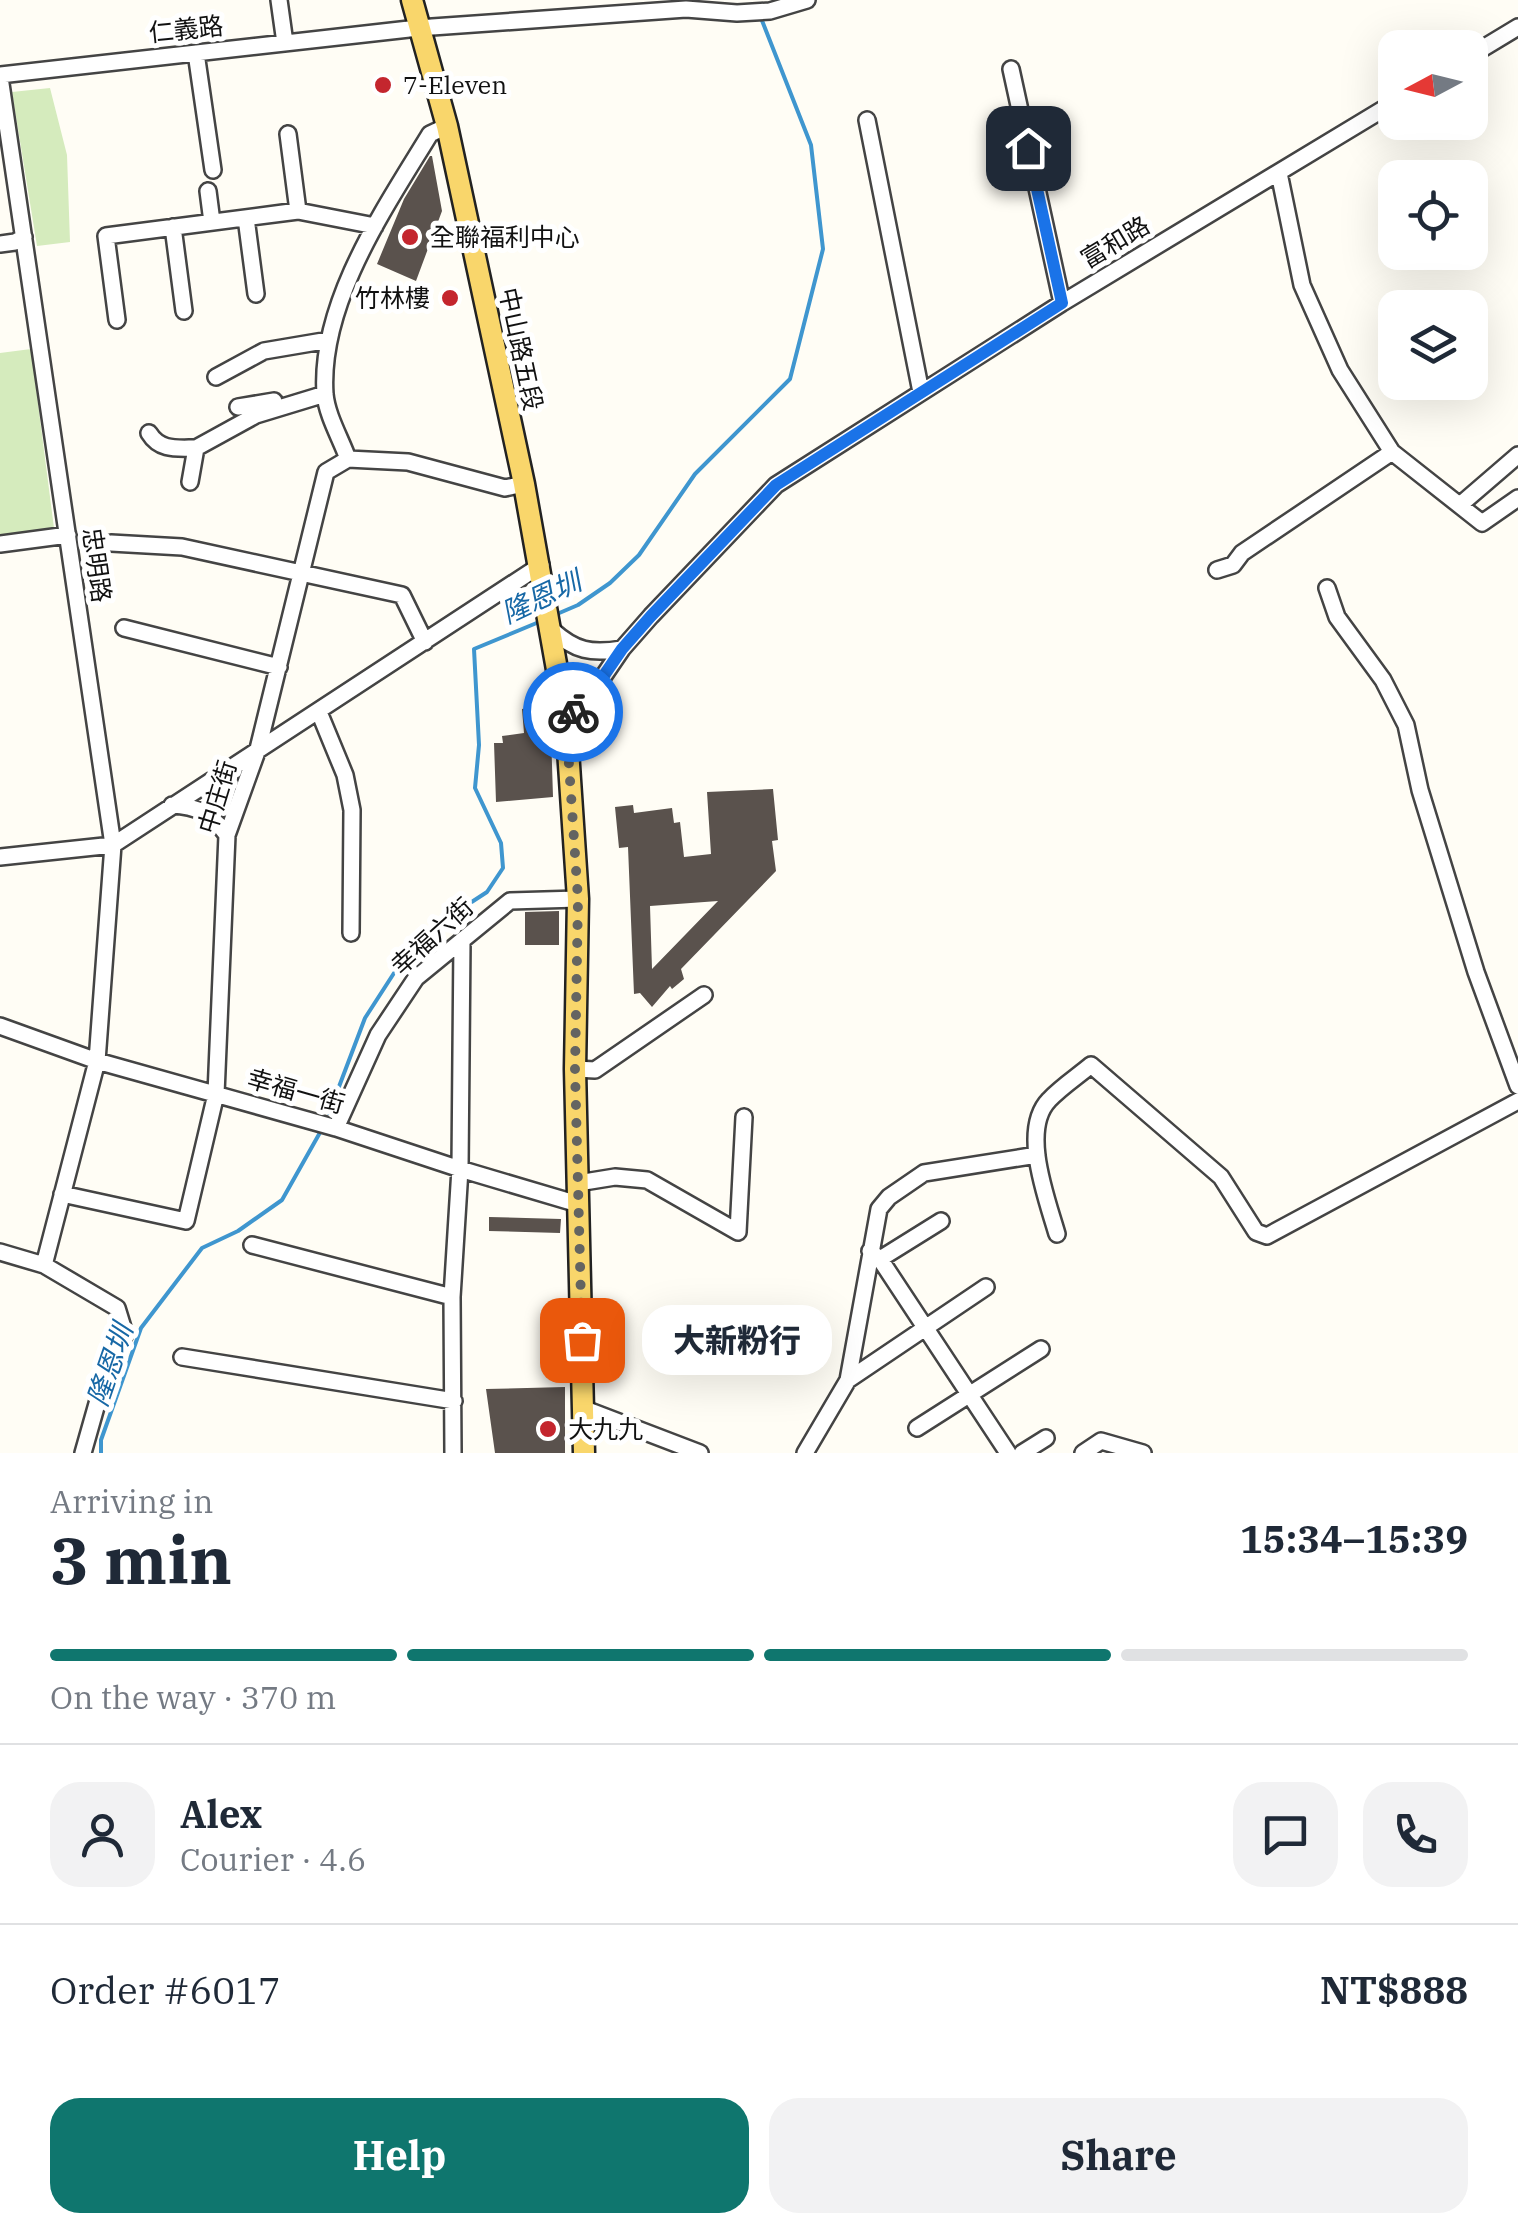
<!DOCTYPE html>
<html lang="en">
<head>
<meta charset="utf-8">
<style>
	:root { --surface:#fff; --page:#f2f2f3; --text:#1f2937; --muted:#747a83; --line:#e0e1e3; --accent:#0f766e }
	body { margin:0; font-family:"IBM Plex Serif","Noto Sans TC",serif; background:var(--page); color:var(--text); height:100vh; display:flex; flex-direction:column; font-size:38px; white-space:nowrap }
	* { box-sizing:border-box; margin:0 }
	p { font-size:32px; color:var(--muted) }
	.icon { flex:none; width:55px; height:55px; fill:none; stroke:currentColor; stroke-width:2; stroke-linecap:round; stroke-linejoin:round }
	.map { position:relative; height:1453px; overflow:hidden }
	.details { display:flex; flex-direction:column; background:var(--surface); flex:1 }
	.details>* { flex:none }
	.needle { width:65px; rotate:263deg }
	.tools { position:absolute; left:1378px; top:30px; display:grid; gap:20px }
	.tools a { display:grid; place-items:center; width:110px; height:110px; border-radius:20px; background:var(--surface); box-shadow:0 10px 40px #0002; font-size:50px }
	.pin { position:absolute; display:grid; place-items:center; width:85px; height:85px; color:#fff; margin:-42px; border-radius:20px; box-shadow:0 5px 15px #0006 }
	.courier { position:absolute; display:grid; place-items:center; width:100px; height:100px; margin:-50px; border:8px solid #1a73e8; border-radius:50%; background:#fff; color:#222; box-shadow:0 2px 12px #0007 }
	.bubble { position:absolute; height:70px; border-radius:30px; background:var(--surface); box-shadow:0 10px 40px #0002; font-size:32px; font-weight:800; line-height:70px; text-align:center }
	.summary em { font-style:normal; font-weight:800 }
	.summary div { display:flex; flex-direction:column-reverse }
	.summary { display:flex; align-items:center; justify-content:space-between; height:170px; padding:0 50px }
	h1 { font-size:65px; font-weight:800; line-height:75px }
	.bar { display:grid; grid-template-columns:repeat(4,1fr); gap:15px 10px; align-content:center; height:120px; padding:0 50px }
	.bar i { height:12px; border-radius:8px; background:var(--line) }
	.bar .selected { background:var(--accent) }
	.bar p { grid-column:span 4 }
	.line { display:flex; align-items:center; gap:25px; padding:0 50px; border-top:2px solid var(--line) }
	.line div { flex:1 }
	.round { display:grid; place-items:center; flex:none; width:105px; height:105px; border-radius:30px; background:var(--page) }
	.cta { display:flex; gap:20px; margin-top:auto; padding:20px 50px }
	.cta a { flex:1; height:115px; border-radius:30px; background:var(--accent); color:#fff; font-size:40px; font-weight:800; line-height:115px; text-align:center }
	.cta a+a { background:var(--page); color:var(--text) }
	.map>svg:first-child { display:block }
	.green { fill:#d5ebbd }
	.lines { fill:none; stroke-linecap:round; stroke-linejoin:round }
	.stream { stroke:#3f96cf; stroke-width:4 }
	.building { fill:#5a524d; fill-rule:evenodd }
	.minor-casing { stroke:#444; stroke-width:20 }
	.major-casing { stroke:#222; stroke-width:25 }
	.minor { stroke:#fff; stroke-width:15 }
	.major { stroke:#f9d66b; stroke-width:20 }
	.done { stroke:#646461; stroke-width:10; stroke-dasharray:0 18 }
	.route { stroke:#1a73e8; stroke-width:12 }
	.poi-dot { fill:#c4262e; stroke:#fff; stroke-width:4 }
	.labels { text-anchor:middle; stroke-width:10; stroke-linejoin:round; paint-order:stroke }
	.street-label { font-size:25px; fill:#111; stroke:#fff }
	.poi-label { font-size:25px; fill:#111; stroke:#fff; text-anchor:start }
	.water-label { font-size:28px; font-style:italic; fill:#1768a6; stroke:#fff }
</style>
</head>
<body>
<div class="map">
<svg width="1518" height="1453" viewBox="0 0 1518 1453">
	<rect width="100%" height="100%" fill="#fffdf5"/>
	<path class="green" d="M50,88l17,67 3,87 -33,4 -25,-154z
		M31,349l23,179 -54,7v-182z"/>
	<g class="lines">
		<path class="stream" d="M557,614l21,-9 32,-22 29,-28 56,-81 95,-95 33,-130 -12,-104 -50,-127
			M329,1113l36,-95 40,-62 39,-36 43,-28 16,-24 -2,-25 -26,-55 4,-43 -5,-96 65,-27
			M101,1453v-13l40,-112 61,-80 36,-17 44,-31 40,-71"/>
	</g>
	<path class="building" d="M430,156h2l10,55 -26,70 -39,-17 27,-65z
		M543,704l4,29h4l2,64 -57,5 -2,-59h9l-1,-7 22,-3 -2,-24z
		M773,789l5,51 -6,1 4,30 -95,98 3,10 -12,10 -2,-3 -18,21 -12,-14 -6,1 -6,-147 -9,1 -4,-41 18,-2 1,8 38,-5 2,15 6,-1 4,35 27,-3 -4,-62zM718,901l-66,68 -2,-63z
		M559,911v34h-34v-33z
		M489,1217l72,2 -1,14 -71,-2z
		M565,1387v66h-70l-9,-64z"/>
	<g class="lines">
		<g class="minor-casing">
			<path id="minor" d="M279,0l6,43
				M196,53l17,117
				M1470,56l48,-29
				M1011,69l51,234
				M0,75l418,-47 268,-19 51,4 33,-2 37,-11
				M0,77l113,768 -16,216 -53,204 -44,-13
				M867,120l54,272
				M288,134l10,77
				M1279,173l23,112 38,85 52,82 90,71 36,-25
				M208,191l4,31
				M246,218l10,76
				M173,227l11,84
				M0,244l15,-2 9,-5
				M117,320l-11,-84 192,-25 77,15
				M216,377l48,-26 65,-11
				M238,407l36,-6
				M149,433c11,18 28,15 47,15
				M348,459c-7,-20 -21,-43 -23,-65 -6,-91 60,-186 105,-260l17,-8
				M190,482l6,-34 60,-33 69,-21
				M1460,505l58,-50
				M111,543l71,4 220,48 23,47
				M0,544l68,-9
				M1217,570l16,-5 9,-12 150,-101
				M1327,588l10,29 46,63 23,45 14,65 56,182 42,114
				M124,628l155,39
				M552,630c23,21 39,24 70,19
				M319,712l26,63 7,35 -1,123
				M566,720l26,-27 30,-44 29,-33 125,-131 286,-182 333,-201
				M172,805c26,1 39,9 55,30
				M0,857l113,-12 428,-280
				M0,1026l97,35 239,67 124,41 118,35
				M575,1069l20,1 109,-75
				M336,1128l42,-93 38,-57 94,-77 68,-2
				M578,1183l37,-6 32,3 91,52 6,-115
				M62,1194l124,27 30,-127 11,-259 31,-86 68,-277 22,-13 60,3 97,26 19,-4
				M1057,1234c-10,-35 -37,-104 -8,-134 12,-13 29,-24 42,-35l130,112 35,55 11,4 251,-135
				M252,1245l200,52
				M870,1251l10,8 128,194
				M880,1259l61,-38
				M44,1265l73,43 8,26 -21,45 -21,74
				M182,1357l272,44
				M848,1380l138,-93
				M585,1409l115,44
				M917,1428l124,-79
				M453,1453l-1,-156 8,-128 2,-229
				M805,1453l43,-73 31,-171 10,-12 35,-24 113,-18
				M1022,1453l24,-15
				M1083,1453l18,-12 42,12"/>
		</g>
		<g class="major-casing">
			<path id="major" d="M412,0l35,126 77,358 42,236 12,179 -3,170 9,384"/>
		</g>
		<use href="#minor" class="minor"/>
		<use href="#major" class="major"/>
	</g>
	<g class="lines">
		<path class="done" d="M573,712l-7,8 12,179 -3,170 7,271"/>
		<path class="route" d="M573,712l19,-19 30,-44 29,-33 125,-131 286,-182 -34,-155"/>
	</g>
	<g class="poi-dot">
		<circle cx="383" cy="85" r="10"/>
		<circle cx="410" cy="237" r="10"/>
		<circle cx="450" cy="298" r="10"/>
		<circle cx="548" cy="1429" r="10"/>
	</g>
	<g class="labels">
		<g class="street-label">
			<text transform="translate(186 29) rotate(-6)" y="9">仁義路</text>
			<text transform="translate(1115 242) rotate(-31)" y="9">富和路</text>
			<text transform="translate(521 349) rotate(78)" y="9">中山路五段</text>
			<text transform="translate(97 565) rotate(82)" y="9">忠明路</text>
			<text transform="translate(217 797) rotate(-73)" y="9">中庄街</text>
			<text transform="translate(432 936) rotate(-42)" y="9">幸福六街</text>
			<text transform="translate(296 1091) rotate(16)" y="9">幸福一街</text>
		</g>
		<g class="poi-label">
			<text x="403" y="94">7-Eleven</text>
			<text x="430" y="246">全聯福利中心</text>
			<text x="430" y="307" text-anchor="end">竹林樓</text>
			<text x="568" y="1438">大九九</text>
		</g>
		<g class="water-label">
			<text transform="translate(541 597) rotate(-25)" y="10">隆恩圳</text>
			<text transform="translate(110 1365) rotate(-71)" y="10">隆恩圳</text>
		</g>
	</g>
</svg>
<div class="tools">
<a><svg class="needle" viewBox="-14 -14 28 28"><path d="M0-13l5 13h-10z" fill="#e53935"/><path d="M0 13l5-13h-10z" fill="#747a83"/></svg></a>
<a><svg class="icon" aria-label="locate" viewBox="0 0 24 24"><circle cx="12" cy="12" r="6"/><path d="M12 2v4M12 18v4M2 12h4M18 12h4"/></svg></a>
<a><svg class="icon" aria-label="layers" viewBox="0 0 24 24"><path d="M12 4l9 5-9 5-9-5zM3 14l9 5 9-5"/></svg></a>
</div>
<div class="pin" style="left:582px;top:1340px;background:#ea580c"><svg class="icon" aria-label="bag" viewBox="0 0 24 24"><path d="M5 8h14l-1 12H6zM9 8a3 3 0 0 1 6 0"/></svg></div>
<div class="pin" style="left:1028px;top:148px;background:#1f2937"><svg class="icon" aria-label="home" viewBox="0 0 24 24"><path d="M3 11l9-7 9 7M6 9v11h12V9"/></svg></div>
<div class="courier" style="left:573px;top:712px"><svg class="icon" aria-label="bike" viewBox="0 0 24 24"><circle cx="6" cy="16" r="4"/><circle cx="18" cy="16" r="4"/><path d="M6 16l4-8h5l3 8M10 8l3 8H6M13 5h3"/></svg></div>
<div class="bubble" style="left:642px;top:1305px;width:190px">大新粉行</div>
</div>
<section class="details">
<div class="summary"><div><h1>3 min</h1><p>Arriving in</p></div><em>15:34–15:39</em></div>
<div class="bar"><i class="selected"></i><i class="selected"></i><i class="selected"></i><i></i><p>On the way · 370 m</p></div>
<div class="line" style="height:180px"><a class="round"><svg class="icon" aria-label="person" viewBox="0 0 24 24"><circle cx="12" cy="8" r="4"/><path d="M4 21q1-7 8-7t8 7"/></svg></a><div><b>Alex</b><p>Courier · 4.6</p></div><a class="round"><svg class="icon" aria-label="chat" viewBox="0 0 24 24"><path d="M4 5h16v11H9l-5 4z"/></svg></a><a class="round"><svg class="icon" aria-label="phone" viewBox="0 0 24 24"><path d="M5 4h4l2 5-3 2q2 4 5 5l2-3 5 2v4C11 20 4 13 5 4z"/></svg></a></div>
<div class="line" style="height:130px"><div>Order #6017</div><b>NT$888</b></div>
<div class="cta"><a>Help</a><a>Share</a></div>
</section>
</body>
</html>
